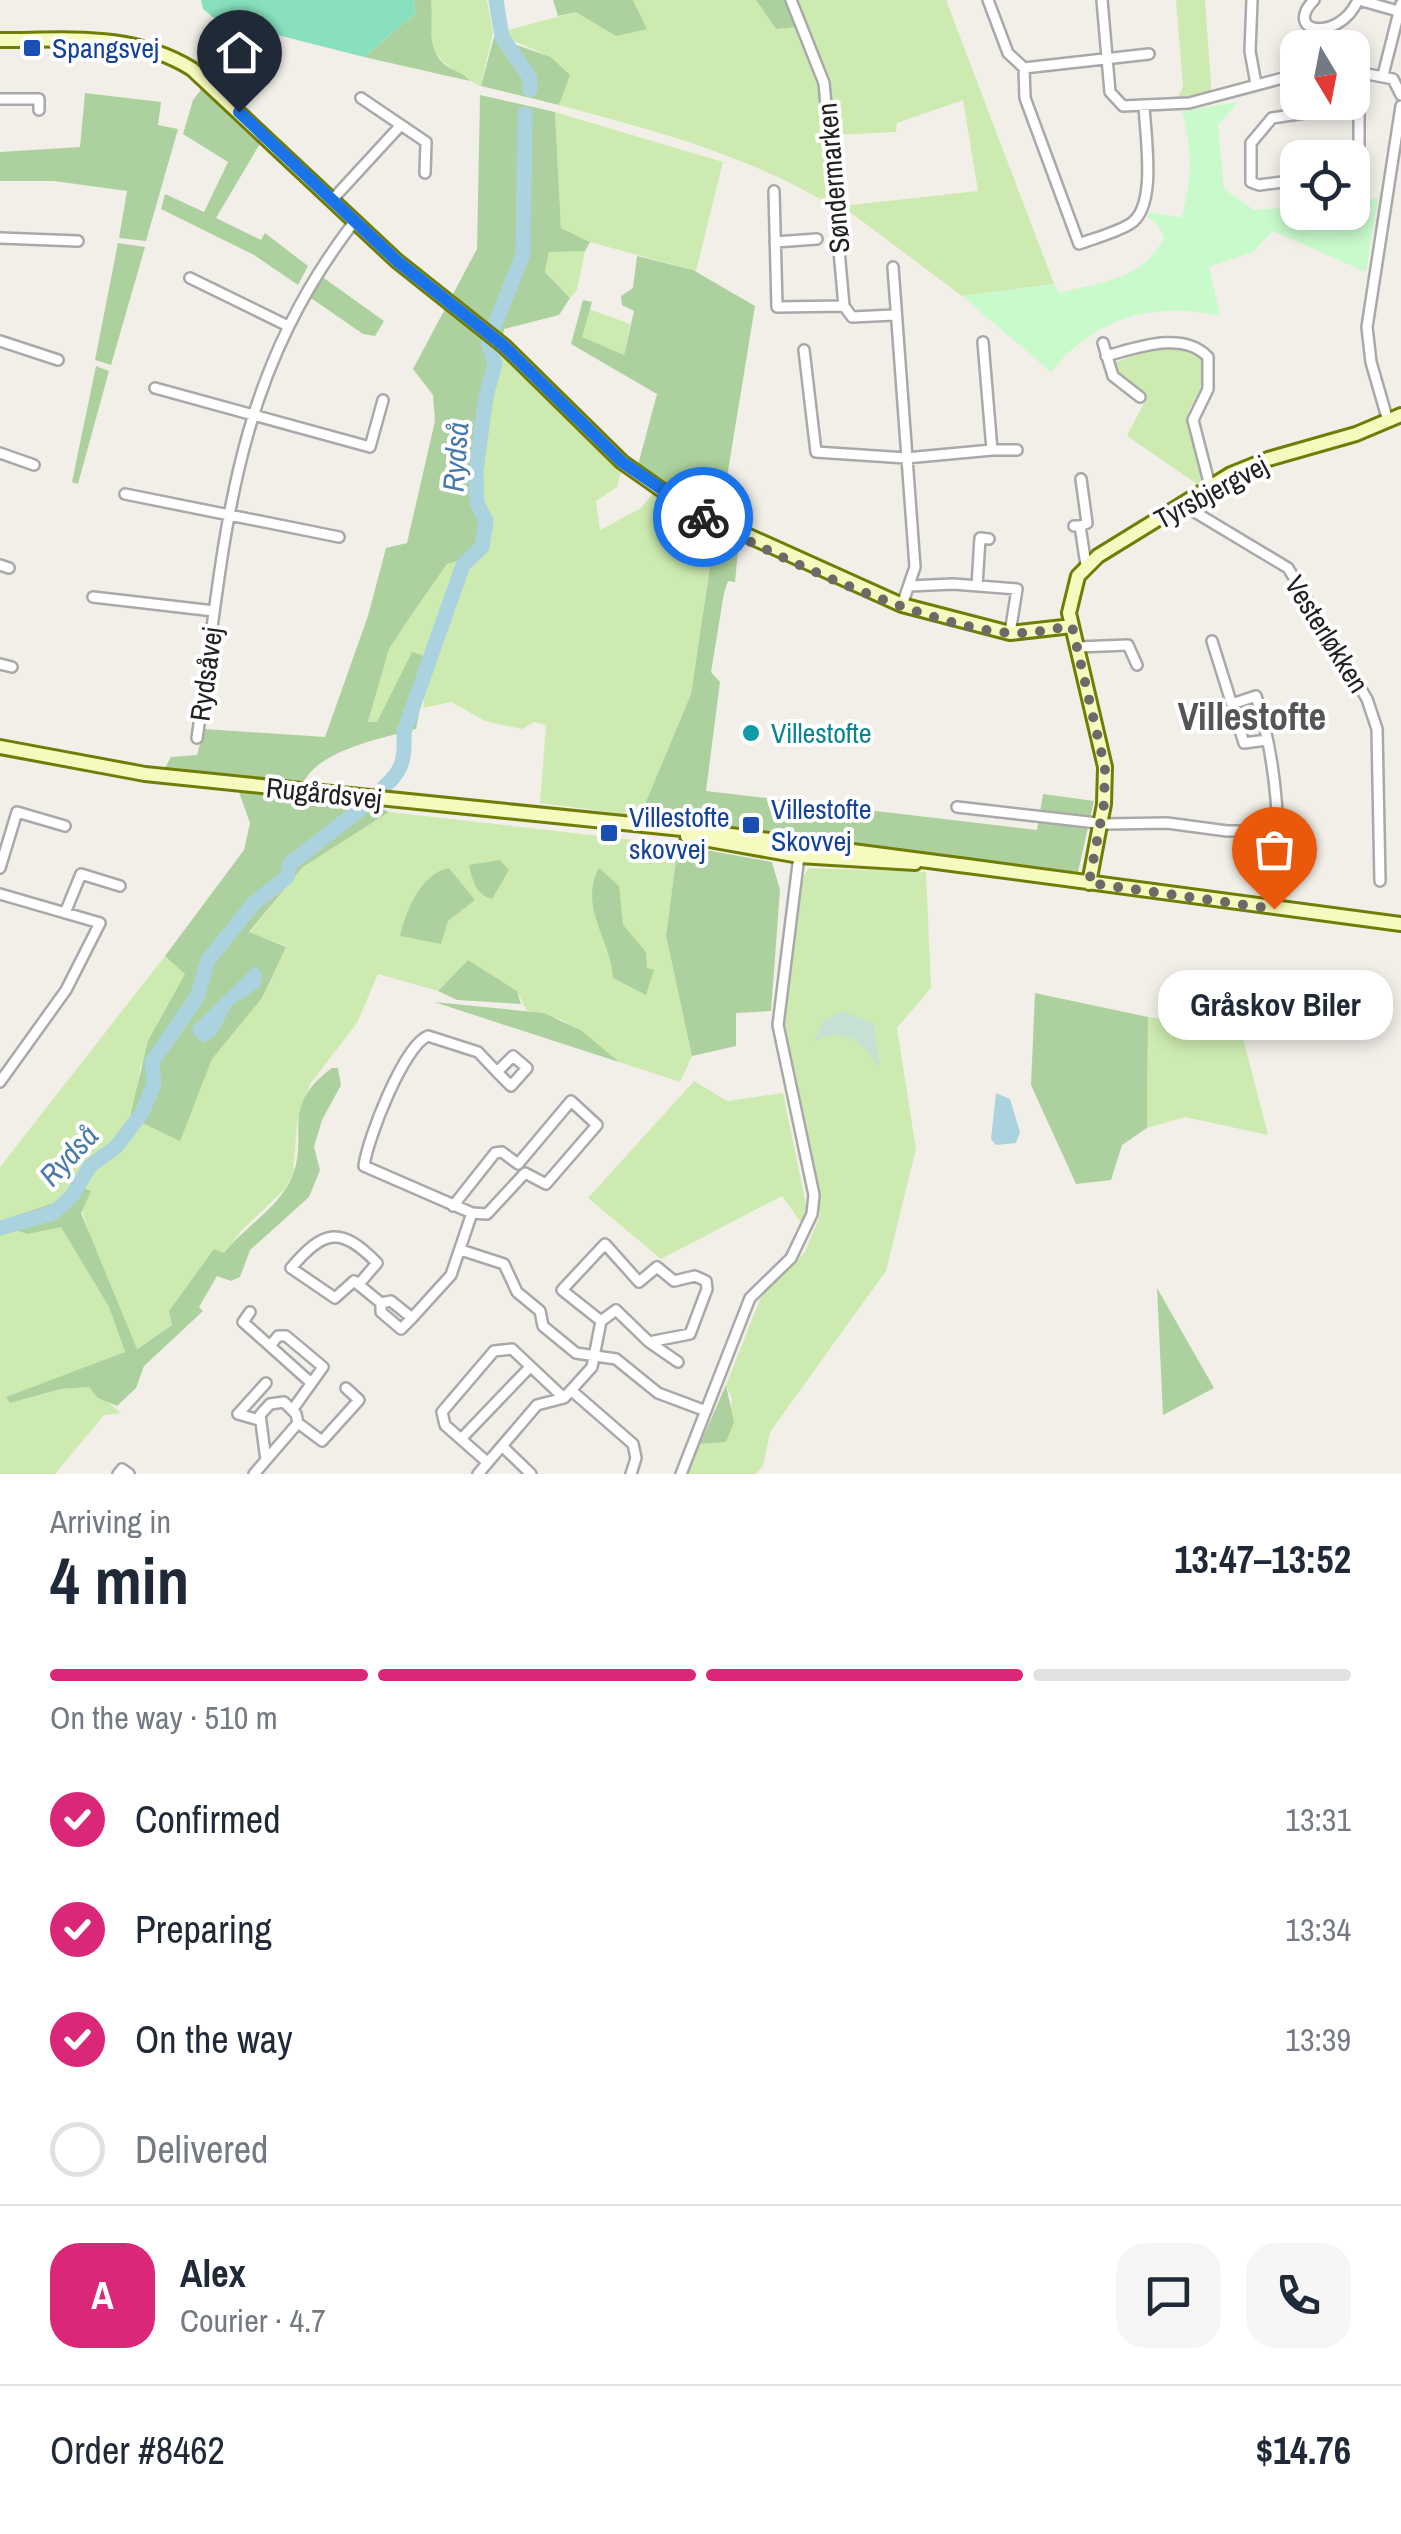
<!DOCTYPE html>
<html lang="en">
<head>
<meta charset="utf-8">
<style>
	:root { --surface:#fff; --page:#f6f6f7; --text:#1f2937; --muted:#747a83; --line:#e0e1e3; --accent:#db2777 }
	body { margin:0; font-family:"Archivo Narrow",sans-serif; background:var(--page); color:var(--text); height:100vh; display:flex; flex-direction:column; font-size:38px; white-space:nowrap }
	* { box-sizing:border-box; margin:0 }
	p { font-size:32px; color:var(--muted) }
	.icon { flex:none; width:55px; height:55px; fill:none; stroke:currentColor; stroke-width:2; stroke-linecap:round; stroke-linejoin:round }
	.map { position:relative; height:1474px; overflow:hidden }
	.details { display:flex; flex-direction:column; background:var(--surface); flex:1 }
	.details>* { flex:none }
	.needle { width:65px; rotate:170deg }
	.fabs { position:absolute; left:1280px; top:30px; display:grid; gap:20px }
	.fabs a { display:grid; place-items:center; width:90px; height:90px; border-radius:20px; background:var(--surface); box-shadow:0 5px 15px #0003; font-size:50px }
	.pin { position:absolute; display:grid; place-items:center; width:85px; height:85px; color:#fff; margin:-102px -42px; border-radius:50% 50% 50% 0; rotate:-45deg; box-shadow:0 0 10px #0007 }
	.pin .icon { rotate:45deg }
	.courier { position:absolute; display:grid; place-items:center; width:100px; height:100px; margin:-50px; border:8px solid #1a73e8; border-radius:50%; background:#fff; color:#222; box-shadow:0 2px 12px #0007 }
	.bubble { position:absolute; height:70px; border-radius:30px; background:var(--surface); box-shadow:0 5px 15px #0003; font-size:32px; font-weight:700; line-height:70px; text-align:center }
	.head em { font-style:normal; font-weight:700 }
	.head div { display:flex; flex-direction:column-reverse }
	.head { display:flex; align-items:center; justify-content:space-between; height:170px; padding:0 50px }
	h1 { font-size:65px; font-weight:700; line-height:75px }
	.bar { display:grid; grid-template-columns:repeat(4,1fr); gap:15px 10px; align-content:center; height:120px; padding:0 50px }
	.bar i { height:12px; border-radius:8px; background:var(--line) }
	.bar .active { background:var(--accent) }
	.bar p { grid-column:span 4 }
	.line { display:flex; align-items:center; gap:25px; padding:0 50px; border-top:2px solid var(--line) }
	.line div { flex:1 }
	.round { display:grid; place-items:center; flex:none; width:105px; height:105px; border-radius:30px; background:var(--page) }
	ol { padding:0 50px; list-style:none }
	li { display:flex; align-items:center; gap:30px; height:110px }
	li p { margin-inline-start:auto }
	li .icon { padding:10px; border-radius:50%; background:var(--accent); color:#fff; stroke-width:4 }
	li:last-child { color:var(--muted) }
	li i { width:55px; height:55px; border:5px solid var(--line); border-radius:50% }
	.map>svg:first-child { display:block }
	.grass { fill:#cdebb0 }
	.forest { fill:#add19e }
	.wetland { fill:#c6e0d4 }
	.park { fill:#c8facc }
	.pitch { fill:#88e0be }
	.water { fill:#aad3df }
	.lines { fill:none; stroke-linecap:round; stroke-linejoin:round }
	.river { stroke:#aad3df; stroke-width:15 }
	.street-casing { stroke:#a9a9a9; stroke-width:14 }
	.secondary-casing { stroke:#707d05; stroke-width:18 }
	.street { stroke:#fff; stroke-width:9 }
	.secondary { stroke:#f7fabf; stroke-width:12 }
	.done { stroke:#6b6a68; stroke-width:10; stroke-dasharray:0 18 }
	.route { stroke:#1a73e8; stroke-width:12 }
	.transit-dot { fill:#1a4fb4; stroke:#fff; stroke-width:4 }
	.culture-dot { fill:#0f9aa8; stroke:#fff; stroke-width:4 }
	.labels { text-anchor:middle; stroke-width:8; stroke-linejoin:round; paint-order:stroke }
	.transit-label { font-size:28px; fill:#164399; stroke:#fff; text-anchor:start }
	.street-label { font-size:28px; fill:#222; stroke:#fff }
	.culture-label { font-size:28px; fill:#0d838f; stroke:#fff; text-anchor:start }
	.water-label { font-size:30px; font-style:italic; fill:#4a7aab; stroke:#fff }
	.district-label { font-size:38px; font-weight:bold; fill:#555; stroke:#fff }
</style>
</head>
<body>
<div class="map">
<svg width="1401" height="1474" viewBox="0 0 1401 1474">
	<rect width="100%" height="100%" fill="#f2efe9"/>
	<path class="grass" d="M431,0h56l6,32 -12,54c-18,-8 -47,-25 -51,-46 -2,-13 3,-26 1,-40z
		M633,0h123l20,29 22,-2 24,58 10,121c-86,-52 -177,-75 -273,-101l11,-30 -19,-18 -45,-19 -2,-7 72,-19 71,17z
		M796,0h150l108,284 -92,12 -120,-90 136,-15 -15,-91 -66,23 -1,9 -63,3 -6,-54z
		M1176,0h29l7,98 -37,5 8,-16z
		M555,112l168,50 -27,109 -106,-29 -29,-14z
		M549,251h36l-8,39 -7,8 -25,-26z
		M589,309l41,15 -6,31 -43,-18z
		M1186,347l17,10 1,24 -16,32 15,66 -6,5 -70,-48 20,-39 -32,-26 -2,-8 39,-14z
		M500,352l122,116 -5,19 -21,14 4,29 41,-22 13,-16 53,36 -3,17 7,15 -20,134 -51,122 -100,-13 6,-78 -12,-3 -12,7 -37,-8 -34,-19 -28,6 6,-50 -37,38 -15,27 -9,-1 21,-73 21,-32 37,-53 38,-12 -6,-62z
		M389,812l289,33 -12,91 26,120 -12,26 -61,-20 -57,-42 -36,-10 -9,-19 -49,-31 -30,31 -60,-17 -21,49 -47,61 -13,39 -4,51 -8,15 -44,42 -69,94 -36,24 -38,-87 -24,-77 -15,16 -44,15 46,10 48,81 16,45 -114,51 50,-14 28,-2 32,26 -17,2 -49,59h-55v-307l165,-211 21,18 -46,94 -2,27 -8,21 75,-43 7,-14 50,-61 24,-52 -37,-13 54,-66z
		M809,868l117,4 5,116 -34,40 19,121 -30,122 -116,161 -7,34 -8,8h-67l12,-30 26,-3 6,-42 -6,-14 35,-88 44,-45 15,-37 -37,-170 16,-162z
		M1148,1017l93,13 27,105 -83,-18 -38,11z
		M694,1081l33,20 56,-8 25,121 -6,10 -20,-28 -121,63 -73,-61z"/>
	<path class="forest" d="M413,0h18c3,22 -6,45 12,63 8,8 19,8 27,18l-106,-24 52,-44z
		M553,0h80l14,29 -31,7 -40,-24 -18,4z
		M756,0h31l11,27 -22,2z
		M494,37l57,20 19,18 -11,30 -78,-19z
		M203,87l58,55 -45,76 45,22 4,-7 43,33 -10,19 -44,-30 -93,-46 4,-15 39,18 24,-50 -45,-28 10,-34z
		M85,93l76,9 -3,23 20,4 -32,112 -27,-3 8,-47 -73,-10h-54v-29l80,-5z
		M480,95l75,17 6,116 29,14 -5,9 -36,1 -4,20 25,26 -11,17 -55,14 -25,161 6,63 -38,11 -37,53 -21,32 -21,73h9l35,-70 18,6 -14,71c-36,10 -112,23 -117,67l74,9 16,7 -86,55 -54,65 37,15 -24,51 -50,61 -32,82 -50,-24 18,-76 37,-67 -20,-18 79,-106 6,-27 -17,-48 -68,-7 6,-11 26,-2 7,-26 121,8 43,-121 18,-68 21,-5 28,-122 -2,-26 -20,-26 64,-120z
		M118,243l27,4 -34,118 -16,-5z
		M637,256l56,14 62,36 -34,208 -31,-14 -52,-35 19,-71 -86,-50 12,-44 9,2 -10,35 42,18 10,-44 -12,-6 -1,-9 12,-8z
		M321,276l63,45 -9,15 -12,-2 -55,-38z
		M96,366l13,5 -31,113 -6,-2z
		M707,528l32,12 -4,42 -7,-1 -4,12 -13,79 9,10 -14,109 331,39 6,-36 51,7 -16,71 -438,-56 51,-122 20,-134 -7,-15z
		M678,845l94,17 8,28 -9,121 -35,2v33l-44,10 -26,-120z
		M500,860l9,10 -17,29c-16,-4 -20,-20 -23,-34z
		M449,868l26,32 -27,21 -7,23 -41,-8c6,-25 20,-62 49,-68z
		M599,868l20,18 4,39 23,27 1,16 7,2 -8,25 -33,-17c-2,-39 -35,-71 -14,-110z
		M468,960l49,31 4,13 -64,-4 -19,-9z
		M1035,993l113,24 -1,111 -25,17 -11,35 -35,4 -45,-99z
		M434,1002l110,11 38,18 37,31z
		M332,1068h6l3,17 -19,35 -8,27 6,23 -11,27 -59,53 -10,27 -9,4 -14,-5 -18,31 4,4 -59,55 -8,22 -19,18 -19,-8 -9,-11 -28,2 -51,14 -4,-6 119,-45 -16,-45 -48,-80 -34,7 -11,-4 -1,-14 44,-15 15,-17 17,7 -10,22 56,136 35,-24 -3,-14 45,-62 10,4c19,-24 49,-42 64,-68 26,-47 -13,-75 44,-117z
		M1157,1288l57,100 -51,27z
		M726,1385l8,37 -8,20 -26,2z"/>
	<path class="wetland" d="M843,1011l31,13 6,45c-17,-27 -33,-43 -66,-28l9,-20z"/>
	<path class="park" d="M1238,102l-20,23 6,64 30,21 43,-4 1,6h54l1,-12 25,-2 -12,74 -93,-41 -20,21 -44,15 11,49c-67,-15 -125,1 -169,56l-89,-76 92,-12 5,9c44,-12 82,-12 105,-55l-6,-13 -11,-9 4,-4 30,6c12,-39 11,-67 1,-107z"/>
	<path class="pitch" d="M201,0h212l3,13 -52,44 -149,-38 -12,-10z"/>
	<path class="water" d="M255,966l7,7 -2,14 -29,19 -14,28 -14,9 -10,-9 -1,-7z
		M996,1093l14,6 10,33 -4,11 -20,2 -5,-6z"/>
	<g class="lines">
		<path class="river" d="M496,0l6,37 28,41v12
			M385,786c19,-16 20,-30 19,-54l59,-167 19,-18 4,-26 -9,-18 -1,-32 10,-75 9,-32 -7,-22 35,-88 2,-140
			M0,1228l53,-15 19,-17 18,-30 26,-19 26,-34 12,-29 -2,-22 45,-65 11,-37 46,-57 33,-26 3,-13 69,-54"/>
		<g class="street-casing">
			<path id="street" d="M791,0l33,83 20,223 8,11 42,-2
				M988,0l20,53 16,15 125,-14
				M1102,0l8,92 13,14 66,-3 109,-29
				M1252,0l-2,51 6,33
				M1314,0c-32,33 25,43 44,0
				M1359,0l39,11
				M1024,68l1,30 54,146c16,-6 36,-11 51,-20 28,-17 15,-89 14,-119
				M1352,71l41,8 8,16
				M1383,75l18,-71
				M361,98l65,44 -1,31
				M0,99h39v11
				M1298,180l-39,5 -8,-3v-39l21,-25 87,-13v44l-7,15
				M774,191l3,116 67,-1
				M332,200l69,-75
				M0,238l78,3
				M775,242l42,-3
				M893,267l22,300 -13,38
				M190,278l96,47
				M0,341l58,19
				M1103,343l10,33 27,21
				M804,350l12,102 90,6 86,-8 -9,-108
				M1106,356c30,-8 77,-26 102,1v32l-15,31 17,66
				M155,388l215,59 13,-47
				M1388,421l-17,-59 -4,-35 34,-221
				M992,450h25
				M0,453l34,12
				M125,494l214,43
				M1185,502l8,9 95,57 79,131 10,30 3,152
				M1074,526h6l6,39
				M1080,526l7,-3 -6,-44
				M0,565l9,3
				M909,586l44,-2 64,5 -7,44
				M977,586l3,-48 9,1
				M93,597l121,14
				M1212,641l32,102 23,-3
				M1077,647l51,-2 9,20
				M0,664l12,3
				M1232,704l24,-8c16,50 22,97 22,150
				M197,738c29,-197 31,-352 157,-516
				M957,807l149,17 61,-1 60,8h51
				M0,868l17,-56 48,14
				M0,894l100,29 -34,67 -66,92
				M65,913l16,-39 39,12
				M453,1206l42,-53 7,-1 16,12 53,-63 26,24 -51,59 -21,-11 -38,41 -15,-1
				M461,1250l43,14 13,28 23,19 3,15 33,27 40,6 42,34 48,18
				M359,1284l18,-21c-36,-37 -53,-34 -86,5l44,30 19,-17 27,22 10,-2 21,17 39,-43 21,-62 -108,-47c3,-26 40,-121 64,-130l50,16 19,20 16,-16 14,12 -16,18 -14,-14
				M381,1303v9l20,17 11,-11
				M250,1312l-7,10 27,24
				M649,1342l29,20
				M572,1391l61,53 3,14 -5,16
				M293,1409l30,-42 -37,-31h-8l-8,10 39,35
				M259,1420l-21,-6 28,-31
				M298,1423l24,18 37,-41 -13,-12
				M461,1439l69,-72
				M502,1446l29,28
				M487,1462l-42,-37 -3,-13 52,-61 18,-2 52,49
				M118,1474l4,-5 7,5
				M254,1474l44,-51 -2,-9 -12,-12 -14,2 -10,11 6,45
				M478,1474l59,-69 27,-7 28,-31 9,-46 -39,-31 43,-46 34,38 18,-15 17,14 21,-5 11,5 1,8 -17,45 -41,8 -33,-32 -15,11
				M681,1474l69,-176 41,-40 21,-44 2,-19 -36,-170 21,-169"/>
		</g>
		<g class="secondary-casing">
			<path id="secondary" d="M0,40c69,0 132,-8 192,29l205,192 107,85 118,116 67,47 213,96 108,28 62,-7
				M0,747l145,27 547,56 275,36
				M687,836l112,20 116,7
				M960,865l441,59
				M1089,883l15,-79 1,-37 -36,-154 9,-37 20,-20 133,-82 37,-15 88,-25 45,-19"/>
		</g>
		<use href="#street" class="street"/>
		<use href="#secondary" class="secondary"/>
	</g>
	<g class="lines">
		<path class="done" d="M703,517c72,40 227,111 308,116 21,1 40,-4 61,-7l33,142 -1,36 -15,79 185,26"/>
		<path class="route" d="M239,112l158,149 107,85 118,116 81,55"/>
	</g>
	<g class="transit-dot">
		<rect x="22" y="38" width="20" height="20" rx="5"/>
		<rect x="741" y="815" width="20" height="20" rx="5"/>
		<rect x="599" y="823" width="20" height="20" rx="5"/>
	</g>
	<circle class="culture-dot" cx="751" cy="733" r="10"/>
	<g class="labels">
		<g class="transit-label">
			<text x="52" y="58">Spangsvej</text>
			<text x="771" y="819">Villestofte<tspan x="771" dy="32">Skovvej</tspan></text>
			<text x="629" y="827">Villestofte<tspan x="629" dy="32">skovvej</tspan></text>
		</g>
		<g class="street-label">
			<text transform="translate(833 178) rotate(-95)" y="10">Søndermarken</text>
			<text transform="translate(1211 492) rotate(-28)" y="10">Tyrsbjergvej</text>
			<text transform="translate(1327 634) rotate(58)" y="10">Vesterløkken</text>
			<text transform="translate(206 674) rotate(-82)" y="10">Rydsåvej</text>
			<text transform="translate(324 793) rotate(6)" y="10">Rugårdsvej</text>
		</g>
		<g class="culture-label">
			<text x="771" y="743">Villestofte</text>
		</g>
		<g class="water-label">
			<text transform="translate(456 457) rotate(-86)" y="10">Rydså</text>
			<text transform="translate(69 1156) rotate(-47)" y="10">Rydså</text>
		</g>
		<g class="district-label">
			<text x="1252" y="730">Villestofte</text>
		</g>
	</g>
</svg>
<div class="fabs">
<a><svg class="needle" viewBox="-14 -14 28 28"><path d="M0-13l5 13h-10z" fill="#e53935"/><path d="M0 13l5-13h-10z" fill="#747a83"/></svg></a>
<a><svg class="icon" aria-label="locate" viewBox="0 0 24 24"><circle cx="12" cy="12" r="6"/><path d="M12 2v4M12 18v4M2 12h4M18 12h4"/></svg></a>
</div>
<div class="pin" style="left:1274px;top:909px;background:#ea580c"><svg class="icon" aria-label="bag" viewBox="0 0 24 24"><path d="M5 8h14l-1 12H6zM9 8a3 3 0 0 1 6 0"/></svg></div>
<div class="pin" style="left:239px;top:112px;background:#1f2937"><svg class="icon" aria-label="home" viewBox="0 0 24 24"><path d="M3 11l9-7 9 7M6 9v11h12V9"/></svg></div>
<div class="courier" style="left:703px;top:517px"><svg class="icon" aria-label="bike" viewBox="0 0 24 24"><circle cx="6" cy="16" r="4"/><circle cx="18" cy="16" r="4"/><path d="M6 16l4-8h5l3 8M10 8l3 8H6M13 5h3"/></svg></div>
<div class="bubble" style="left:1158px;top:970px;width:235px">Gråskov Biler</div>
</div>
<section class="details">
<div class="head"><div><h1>4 min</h1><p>Arriving in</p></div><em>13:47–13:52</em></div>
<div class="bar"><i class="active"></i><i class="active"></i><i class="active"></i><i></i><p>On the way · 510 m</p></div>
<ol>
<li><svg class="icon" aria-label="check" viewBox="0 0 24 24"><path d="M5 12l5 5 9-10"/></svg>Confirmed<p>13:31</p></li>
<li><svg class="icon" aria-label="check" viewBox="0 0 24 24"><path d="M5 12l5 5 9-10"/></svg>Preparing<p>13:34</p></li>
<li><svg class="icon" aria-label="check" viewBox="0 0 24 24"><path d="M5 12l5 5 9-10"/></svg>On the way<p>13:39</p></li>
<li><i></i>Delivered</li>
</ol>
<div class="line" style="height:180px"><b class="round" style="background:var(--accent);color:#fff">A</b><div><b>Alex</b><p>Courier · 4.7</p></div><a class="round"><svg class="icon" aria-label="chat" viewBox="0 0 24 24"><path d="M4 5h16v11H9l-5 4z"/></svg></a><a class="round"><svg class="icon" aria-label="phone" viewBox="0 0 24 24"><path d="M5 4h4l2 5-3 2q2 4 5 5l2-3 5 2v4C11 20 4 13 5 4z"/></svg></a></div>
<div class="line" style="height:130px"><div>Order #8462</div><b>$14.76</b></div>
</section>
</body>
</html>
